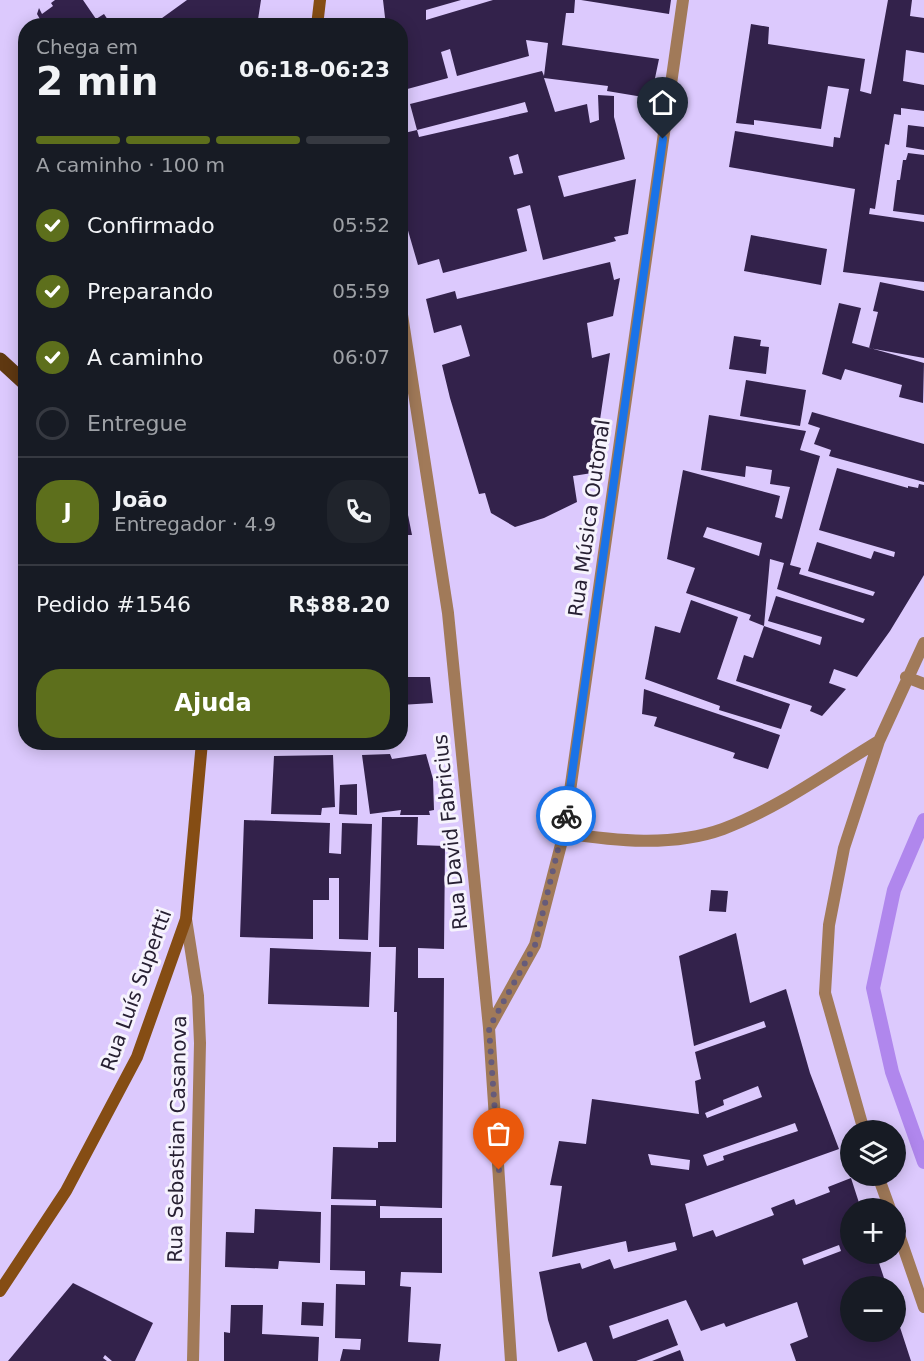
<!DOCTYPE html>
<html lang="pt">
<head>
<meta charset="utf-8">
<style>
	:root { --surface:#171b24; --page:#20242c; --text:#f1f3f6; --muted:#9ea1a6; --line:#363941; --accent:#5d6f1c }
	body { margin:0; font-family:"DejaVu Sans",sans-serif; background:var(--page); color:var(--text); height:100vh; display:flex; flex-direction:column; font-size:22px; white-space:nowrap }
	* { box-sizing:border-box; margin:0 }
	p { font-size:20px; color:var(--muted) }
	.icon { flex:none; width:33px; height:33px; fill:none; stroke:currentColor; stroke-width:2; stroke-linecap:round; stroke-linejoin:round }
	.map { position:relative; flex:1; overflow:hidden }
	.panel { position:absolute; left:18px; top:18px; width:390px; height:732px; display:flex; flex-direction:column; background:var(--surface); border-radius:24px; box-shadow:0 3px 15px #0003 }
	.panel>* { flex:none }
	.tools { position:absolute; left:840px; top:1120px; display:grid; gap:12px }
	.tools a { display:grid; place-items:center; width:66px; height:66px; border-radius:50%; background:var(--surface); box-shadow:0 3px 15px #0003; font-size:30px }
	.pin { position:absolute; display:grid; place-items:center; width:51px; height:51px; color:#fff; margin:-62px -26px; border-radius:50% 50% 50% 0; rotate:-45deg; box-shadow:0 0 6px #0007 }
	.pin .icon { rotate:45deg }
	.courier { position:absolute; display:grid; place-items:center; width:60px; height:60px; margin:-30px; border:4px solid #1a73e8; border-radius:50%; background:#fff; color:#222; box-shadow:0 2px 8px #0007 }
	.head em { font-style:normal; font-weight:700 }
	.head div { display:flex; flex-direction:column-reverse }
	.head { display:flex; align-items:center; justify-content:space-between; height:102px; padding:0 18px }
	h1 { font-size:39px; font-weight:700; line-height:45px }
	.bar { display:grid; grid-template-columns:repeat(4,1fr); gap:9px 6px; align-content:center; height:72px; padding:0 18px }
	.bar i { height:8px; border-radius:4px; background:var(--line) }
	.bar .active { background:var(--accent) }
	.bar p { grid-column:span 4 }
	.line { display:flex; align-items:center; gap:15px; padding:0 18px; border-top:2px solid var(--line) }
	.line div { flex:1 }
	.round { display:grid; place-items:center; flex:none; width:63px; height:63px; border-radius:24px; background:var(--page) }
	ol { padding:0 18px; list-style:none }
	li { display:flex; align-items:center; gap:18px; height:66px }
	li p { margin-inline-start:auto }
	li .icon { padding:6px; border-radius:50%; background:var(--accent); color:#fff; stroke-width:4 }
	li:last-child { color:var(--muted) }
	li i { width:33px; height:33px; border:3px solid var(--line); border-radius:50% }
	.primary-button { display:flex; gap:12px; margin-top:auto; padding:12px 18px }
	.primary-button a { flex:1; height:69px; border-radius:24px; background:var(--accent); color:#fff; font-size:24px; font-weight:700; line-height:69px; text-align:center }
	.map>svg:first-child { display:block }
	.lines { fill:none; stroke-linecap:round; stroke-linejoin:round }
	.stream { stroke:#b087ed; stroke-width:14 }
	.building { fill:#33224b; fill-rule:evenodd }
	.street { stroke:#a17a59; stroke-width:12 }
	.secondary { stroke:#854d14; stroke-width:12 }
	.primary { stroke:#5f3811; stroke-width:15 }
	.done { stroke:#665b7a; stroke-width:6; stroke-dasharray:0 10.8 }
	.route { stroke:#1a73e8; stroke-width:8 }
	.labels { text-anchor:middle; stroke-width:6; stroke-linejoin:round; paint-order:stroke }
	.street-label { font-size:20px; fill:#272033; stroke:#f6f3fd }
</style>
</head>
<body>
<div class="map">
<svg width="924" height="1361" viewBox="0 0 924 1361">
	<rect width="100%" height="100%" fill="#dcc9fd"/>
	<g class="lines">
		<path class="stream" d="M924,820l-30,70 -21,98 19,84 32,90"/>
	</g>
	<path class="building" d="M55,0h28l13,19 8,-5 8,12h-68l-7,-12 2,-6 3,6 11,-8 -2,-3z
		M187,0h74l-4,26h-106z
		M383,0h78l-35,10v10l67,-20h82l-1,13h-8l-4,32 97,14 -10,48 -8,3 2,-13 -36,-6 1,-5 -64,-8 11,34 32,-8 3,19 9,-3 -1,-25 16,1v21l11,42 -67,17 6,21 72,-18 -8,55 -14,3 2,4 -73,19 -13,-55 -13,4 10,42 -84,22 -4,-14 -21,6 -18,-62v-32l6,-2 -6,-19v-16l17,-4 2,7 109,-25 -3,-10 -108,28 -7,-26 132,-33 2,5 4,-33 -22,-3 3,16 -72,20 -7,-27 -9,3 7,26 -48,13v-65h-14zM518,154l5,19 -9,2 -5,-18z
		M581,0h90l-2,14z
		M888,0h24l-2,16 14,2v35l-18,-3 -3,31 21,4v26l-23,-3v7l-7,-1 -5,31 -4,-1 -10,65 -5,-1 -1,6 55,8v60l-81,-10 12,-83 -126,-22 6,-36 98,16 1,-10 6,1 9,-49 -21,-3 -7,43 -67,-9v5l-18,-2 15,-99 18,3 -1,17 97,15 -5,32 11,3z
		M908,125l16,2v23l-18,-3z
		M908,153l16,2v60l-31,-4 4,-31h3l3,-20h3z
		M751,235l76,14 -6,36 -77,-14z
		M610,262l4,18 6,-2 -7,38 -26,7 5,35 18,-5 -18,120 -19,3 4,26 -33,16 -29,9 -24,-14 -6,-20 -6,1 -29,-96 -8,-33 28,-9 -9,-31 -27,8 -8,-34 29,-8 2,8z
		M880,282l44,9v67l-55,-10 9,-36 -5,-1z
		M839,303l22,5 -9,35 72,20 -1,40 -24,-6 3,-12 -57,-16 -4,11 -19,-6z
		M734,336l27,4 -1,6 9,1 -3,27 -37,-5z
		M746,380l60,10 -6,36 -60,-10z
		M812,412l112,32v38l-95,-26 2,-6 -17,-6 6,-16 -12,-4z
		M709,415l97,16 -6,19 20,6 -30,109 11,3 -2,6 74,22 2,-4 -67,-21 9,-29 54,17 3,-8 20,6 1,-5 -76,-22 18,-62 71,20v-2l10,2 1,-4 5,1v90l-34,56 -33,46 -23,-8 -5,14 17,6 -24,27 -12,-5 2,-5 -76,-25 8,-26 9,3 11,-32 56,19 2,-8 -54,-16 8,-25 87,27 2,-4 -88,-30 7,-26 -14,-4 -6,67 -15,-6 2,-5 -65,-22 9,-25 -28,-9 16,-89 97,26 -5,21 7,2 8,-32 -20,-3 2,-14 -26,-4 -1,11 -44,-7zM707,527l55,16 -3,13 -56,-19z
		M400,485h2l10,50h-12z
		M691,600l47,17 -21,62 73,25 -9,25 -62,-19 1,-4 -75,-27 10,-53 25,7z
		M400,677h30l3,26 -33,2z
		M644,689l136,46 -12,34 -35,-11 2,-5 -81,-27 3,-9 -15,-3z
		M390,754l2,5 34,-5 7,25 1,31 -5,1 1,4h-30l1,-5 -31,4 -8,-59z
		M333,755l2,52 -13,1 -1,7 -50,-1 3,-58z
		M357,784v31l-18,-1 1,-29z
		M382,817h36l-1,28 28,1 -1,103 -26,-1v30h26l-2,230 -62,-2v12h62v55l-41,-1 -1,14 11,1 -3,55 33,2 -2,17h-99l3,-12 17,1 1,-11 -26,-1 1,-54 29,1v-14l-35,-1 1,-65 45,1v-6l-45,-1 2,-52 45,1v-6h18l1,-130h-3l2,-65h-17z
		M244,820l86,3 -1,30 12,1 1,-31 30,1 -4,116 -29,-1v-61h-10v22h-16v39l-73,-2z
		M711,890l17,1 -2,21 -17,-1z
		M736,933l14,70 36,-14 24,84 29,76 -154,55 8,33 20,-7 3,7 58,-22 -3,-7 23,-9 2,6 34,-13 -2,-5 23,-9 10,31h-11v45h26l11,33h-37v45h46v-17l15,46h-115l-6,-17 18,-7 -11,-35 -71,25 -2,-4 -23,8 -15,-31 -77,26 4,13 55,-20 10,26 -42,16h-43l-7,-19 -28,10 -10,-32 -9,-48 41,-9 2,6 28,-10 4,10 63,-19 -2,-8 -47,10 -2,-11 -74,16 10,-71 -12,-1 9,-44 27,3 6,-45 107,15 -4,-33 6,-2 -6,-27 71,-25 -2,-6 -70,25 -15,-90zM758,1086l4,11 -55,21 -2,-5 19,-8 -1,-5zM795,1123l3,8 -75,25 1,4 -17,6 -4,-11zM648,1154l42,6 -1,10 -38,-5zM839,1245l2,6 -37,14 -2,-6z
		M270,948l101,4 -2,55 -101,-3z
		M255,1209l66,3 -1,51 -41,-2 -1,8 -53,-2 1,-35 28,1z
		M73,1283l80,40 -18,38h-23l-7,-6 -2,3 4,3h-99z
		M302,1302l22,1 -1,23 -22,-1z
		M231,1305h32l-1,29 57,3 -1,24h-94v-29l6,1z
		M680,1350l4,11h-32z"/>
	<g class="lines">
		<path class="street" d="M400,302l48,311 41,415 22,333
			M906,677l18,7
			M564,833c51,8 109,14 159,-4 56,-21 106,-58 156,-88
			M186,919l12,77 2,47 -7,318
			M489,1028l46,-83 29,-112 119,-833
			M864,1131l-39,-138 4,-68 15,-77 35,-107 45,-98
			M878,1176l12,33
			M896,1226l28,81"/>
		<path class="secondary" d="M317,26l3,-26
			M0,1291l66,-100 71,-134 49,-138 16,-177"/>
		<path class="primary" d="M0,360l26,24"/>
	</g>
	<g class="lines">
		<path class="done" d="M499,1170l-10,-142 46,-83 31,-129"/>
		<path class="route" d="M566,816l97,-677"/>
	</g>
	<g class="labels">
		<g class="street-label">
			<text transform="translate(589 518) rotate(-82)" y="7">Rua Música Outonal</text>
			<text transform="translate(450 832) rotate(-96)" y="7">Rua David Fabricius</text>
			<text transform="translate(136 990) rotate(-70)" y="7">Rua Luís Supertti</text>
			<text transform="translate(177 1139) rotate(-89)" y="7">Rua Sebastian Casanova</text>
		</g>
	</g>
</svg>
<div class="tools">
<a><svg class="icon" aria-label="layers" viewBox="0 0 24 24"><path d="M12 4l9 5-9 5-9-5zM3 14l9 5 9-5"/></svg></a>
<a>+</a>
<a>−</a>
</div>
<div class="pin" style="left:499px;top:1170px;background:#ea580c"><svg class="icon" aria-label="bag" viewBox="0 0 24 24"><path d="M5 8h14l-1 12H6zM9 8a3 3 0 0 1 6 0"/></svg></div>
<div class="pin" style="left:663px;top:139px;background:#1f2937"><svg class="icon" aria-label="home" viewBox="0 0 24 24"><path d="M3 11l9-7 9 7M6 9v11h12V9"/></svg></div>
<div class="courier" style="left:566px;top:816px"><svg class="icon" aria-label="bike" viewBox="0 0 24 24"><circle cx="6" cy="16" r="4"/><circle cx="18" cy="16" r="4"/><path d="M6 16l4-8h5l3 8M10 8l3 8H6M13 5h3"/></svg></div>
<section class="panel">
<div class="head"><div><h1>2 min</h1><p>Chega em</p></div><em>06:18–06:23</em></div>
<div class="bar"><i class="active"></i><i class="active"></i><i class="active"></i><i></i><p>A caminho · 100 m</p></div>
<ol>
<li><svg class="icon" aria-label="check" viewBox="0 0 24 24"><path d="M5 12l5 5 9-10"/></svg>Confirmado<p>05:52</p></li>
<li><svg class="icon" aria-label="check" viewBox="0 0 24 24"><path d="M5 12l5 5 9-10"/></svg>Preparando<p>05:59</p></li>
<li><svg class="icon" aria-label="check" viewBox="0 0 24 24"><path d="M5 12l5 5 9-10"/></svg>A caminho<p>06:07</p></li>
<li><i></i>Entregue</li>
</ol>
<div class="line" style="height:108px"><b class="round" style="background:var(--accent);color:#fff">J</b><div><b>João</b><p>Entregador · 4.9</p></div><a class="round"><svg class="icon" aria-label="phone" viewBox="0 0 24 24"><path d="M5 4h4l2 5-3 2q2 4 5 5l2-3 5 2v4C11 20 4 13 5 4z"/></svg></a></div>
<div class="line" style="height:78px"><div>Pedido #1546</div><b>R$88.20</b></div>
<div class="primary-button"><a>Ajuda</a></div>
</section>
</div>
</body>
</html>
